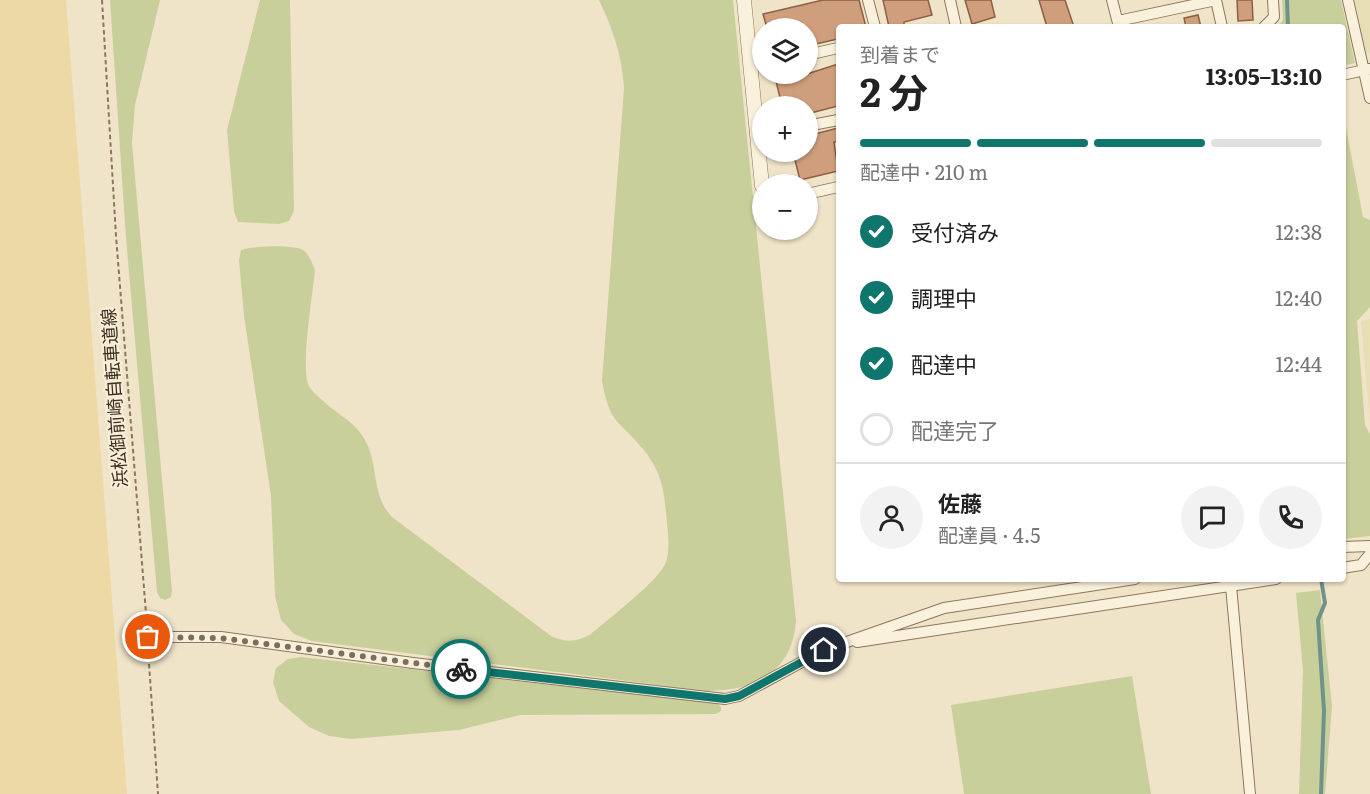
<!DOCTYPE html>
<html lang="ja">
<head>
<meta charset="utf-8">
<style>
	:root { --surface:#fff; --page:#f2f2f2; --text:#222; --muted:#767676; --line:#e0e0e0; --accent:#0f766e }
	body { margin:0; font-family:Literata,"Noto Sans JP",serif; background:var(--page); color:var(--text); height:100vh; display:flex; flex-direction:column; font-size:22px; white-space:nowrap }
	* { box-sizing:border-box; margin:0 }
	p { font-size:20px; color:var(--muted) }
	.icon { flex:none; width:33px; height:33px; fill:none; stroke:currentColor; stroke-width:2; stroke-linecap:round; stroke-linejoin:round }
	.map { position:relative; flex:1; overflow:hidden }
	.details { position:absolute; left:836px; top:24px; width:510px; height:558px; display:flex; flex-direction:column; background:var(--surface); border-radius:6px; box-shadow:0 2px 4px #0004 }
	.details>* { flex:none }
	.tools { position:absolute; left:752px; top:18px; display:grid; gap:12px }
	.tools a { display:grid; place-items:center; width:66px; height:66px; border-radius:50%; background:var(--surface); box-shadow:0 2px 4px #0004; font-size:30px }
	.pin { position:absolute; display:grid; place-items:center; width:51px; height:51px; color:#fff; margin:-26px; border:3px solid #fff; border-radius:50%; box-shadow:0 2px 6px #0007 }
	.courier { position:absolute; display:grid; place-items:center; width:60px; height:60px; margin:-30px; border:4px solid #0f766e; border-radius:50%; background:#fff; color:#222; box-shadow:0 2px 8px #0007 }
	.summary em { font-style:normal; font-weight:700 }
	.summary div { display:flex; flex-direction:column-reverse }
	.summary { display:flex; align-items:center; justify-content:space-between; height:102px; padding:0 24px }
	h1 { font-size:39px; font-weight:700; line-height:45px }
	.bar { display:grid; grid-template-columns:repeat(4,1fr); gap:9px 6px; align-content:center; height:72px; padding:0 24px }
	.bar i { height:8px; border-radius:4px; background:var(--line) }
	.bar .active { background:var(--accent) }
	.bar p { grid-column:span 4 }
	.line { display:flex; align-items:center; gap:15px; padding:0 24px; border-top:2px solid var(--line) }
	.line div { flex:1 }
	.round { display:grid; place-items:center; flex:none; width:63px; height:63px; border-radius:32px; background:var(--page) }
	ol { padding:0 24px; list-style:none }
	li { display:flex; align-items:center; gap:18px; height:66px }
	li p { margin-inline-start:auto }
	li .icon { padding:6px; border-radius:50%; background:var(--accent); color:#fff; stroke-width:4 }
	li:last-child { color:var(--muted) }
	li i { width:33px; height:33px; border:3px solid var(--line); border-radius:50% }
	.map>svg:first-child { display:block }
	.farmland { fill:#e6deb5 }
	.green { fill:#c9cf9b }
	.sand { fill:#ecd9a5 }
	.lines { fill:none; stroke-linecap:round; stroke-linejoin:round }
	.stream { stroke:#6f938a; stroke-width:4 }
	.building { fill:#cf9f7d; stroke:#8d5f41; stroke-width:1.5 }
	.minor-casing { stroke:#8d765c; stroke-width:12 }
	.tertiary-casing { stroke:#8d765c; stroke-width:15 }
	.path { stroke:#8d765c; stroke-width:2; stroke-dasharray:4.5 3; stroke-linecap:butt }
	.minor { stroke:#faf1dc; stroke-width:10 }
	.tertiary { stroke:#faf1dc; stroke-width:14 }
	.done { stroke:#7c6e5b; stroke-width:6; stroke-dasharray:0 10.8 }
	.route { stroke:#0f766e; stroke-width:8 }
	.labels { text-anchor:middle; stroke-width:4.5; stroke-linejoin:round; paint-order:stroke }
	.street-label { font-size:18px; fill:#3d2e20; stroke:#f7eed8 }
</style>
</head>
<body>
<div class="map">
<svg width="1370" height="794" viewBox="0 0 1370 794">
	<rect width="100%" height="100%" fill="#f0e4c8"/>
	<path class="farmland" d="M1355,0h15v53l-4,1z
		M1370,319v104l-9,-102z"/>
	<path class="green" d="M110,0h50l-25,105 -3,38 40,448 -1,6 -6,3 -5,-2 -3,-6 -31,-354z
		M260,0h30l4,211 -5,10 -10,3 -41,-2 -4,-11 -7,-81z
		M599,0h134l63,621c-4,52 -41,70 -90,70l-394,-50 -18,-7 -13,-14 -6,-24 -4,-100 -27,-180 -5,-56 2,-10c12,-4 51,-6 62,0 7,5 9,13 12,20 -2,22 -15,99 -6,116 2,4 8,10 12,13 14,14 35,23 44,41 14,25 6,55 27,77l159,119c15,7 26,6 40,-2 16,-14 69,-54 75,-72 5,-16 1,-34 0,-50 -2,-25 -7,-44 -23,-63 -25,-30 -33,-24 -41,-68l22,-293c-2,-33 -11,-58 -25,-88z
		M1282,0h59l14,63 -12,3 -1,-39h-64l5,-7z
		M1343,112l20,105 7,3v87l-13,14 8,104 5,9v102l-27,3z
		M1320,590l12,116 -7,88h-26l4,-124 -7,-77z
		M301,657l416,46 4,4v4l-5,3 -196,1 -61,15 -108,9 -22,-3 -20,-9 -30,-26 -6,-19 3,-14 12,-9z
		M1132,676l19,118h-187l-13,-89z"/>
	<path class="sand" d="M0,0h66l61,794h-127z"/>
	<g class="lines">
		<path class="stream" d="M1287,0l1,27
			M1321,579l4,24 -7,17 6,91 -3,83"/>
	</g>
	<path class="building" d="M823,0h36l7,27h-28v12l-31,7v-18h-40l-4,-14z
		M883,0h45l4,15 -28,7v3l-15,2z
		M965,0h26l4,17 -23,7z
		M1039,0h26l9,27h-27z
		M1237,0h15l1,20 -15,1z
		M1198,15l3,12h-15l-2,-9z
		M838,64v42l-31,8v-8h-25l-7,-29 32,-3z
		M838,128v14h-4l4,29 -38,9 -7,-28h14v-16z"/>
	<g class="lines">
		<g class="minor-casing">
			<path id="minor" d="M868,0l7,27
				M950,0l6,27
				M1112,0l7,27
				M1216,0l6,27
				M1348,0l22,98
				M1118,21l98,-21
				M1264,27l10,-10 -1,-17
				M807,55l31,-7
				M1342,75l27,-6
				M807,126l31,-6
				M807,194l31,-7
				M1342,547l28,-1
				M1342,568l19,-3 9,-11
				M1231,586l19,208
				M134,640l14,-3h73l192,26 312,36 14,-3 85,-46 120,-42 191,-29
				M857,642l419,-63"/>
		</g>
		<g class="tertiary-casing">
			<path id="tertiary" d="M744,0l18,186"/>
		</g>
		<path class="path" d="M102,0l14,236 31,390
			M148,649l10,145"/>
		<use href="#minor" class="minor"/>
		<use href="#tertiary" class="tertiary"/>
	</g>
	<g class="lines">
		<path class="done" d="M148,637l72,1 241,31"/>
		<path class="route" d="M461,669l264,30 14,-3 85,-46"/>
	</g>
	<g class="labels">
		<g class="street-label">
			<text transform="translate(115 398) rotate(-94)" y="6">浜松御前崎自転車道線</text>
		</g>
	</g>
</svg>
<div class="tools">
<a><svg class="icon" aria-label="layers" viewBox="0 0 24 24"><path d="M12 4l9 5-9 5-9-5zM3 14l9 5 9-5"/></svg></a>
<a>+</a>
<a>−</a>
</div>
<div class="pin" style="left:148px;top:637px;background:#ea580c"><svg class="icon" aria-label="bag" viewBox="0 0 24 24"><path d="M5 8h14l-1 12H6zM9 8a3 3 0 0 1 6 0"/></svg></div>
<div class="pin" style="left:824px;top:650px;background:#1f2937"><svg class="icon" aria-label="home" viewBox="0 0 24 24"><path d="M3 11l9-7 9 7M6 9v11h12V9"/></svg></div>
<div class="courier" style="left:461px;top:669px"><svg class="icon" aria-label="bike" viewBox="0 0 24 24"><circle cx="6" cy="16" r="4"/><circle cx="18" cy="16" r="4"/><path d="M6 16l4-8h5l3 8M10 8l3 8H6M13 5h3"/></svg></div>
<section class="details">
<div class="summary"><div><h1>2 分</h1><p>到着まで</p></div><em>13:05–13:10</em></div>
<div class="bar"><i class="active"></i><i class="active"></i><i class="active"></i><i></i><p>配達中 · 210 m</p></div>
<ol>
<li><svg class="icon" aria-label="check" viewBox="0 0 24 24"><path d="M5 12l5 5 9-10"/></svg>受付済み<p>12:38</p></li>
<li><svg class="icon" aria-label="check" viewBox="0 0 24 24"><path d="M5 12l5 5 9-10"/></svg>調理中<p>12:40</p></li>
<li><svg class="icon" aria-label="check" viewBox="0 0 24 24"><path d="M5 12l5 5 9-10"/></svg>配達中<p>12:44</p></li>
<li><i></i>配達完了</li>
</ol>
<div class="line" style="height:108px"><a class="round"><svg class="icon" aria-label="person" viewBox="0 0 24 24"><circle cx="12" cy="8" r="4"/><path d="M4 21q1-7 8-7t8 7"/></svg></a><div><b>佐藤</b><p>配達員 · 4.5</p></div><a class="round"><svg class="icon" aria-label="chat" viewBox="0 0 24 24"><path d="M4 5h16v11H9l-5 4z"/></svg></a><a class="round"><svg class="icon" aria-label="phone" viewBox="0 0 24 24"><path d="M5 4h4l2 5-3 2q2 4 5 5l2-3 5 2v4C11 20 4 13 5 4z"/></svg></a></div>
</section>
</div>
</body>
</html>
